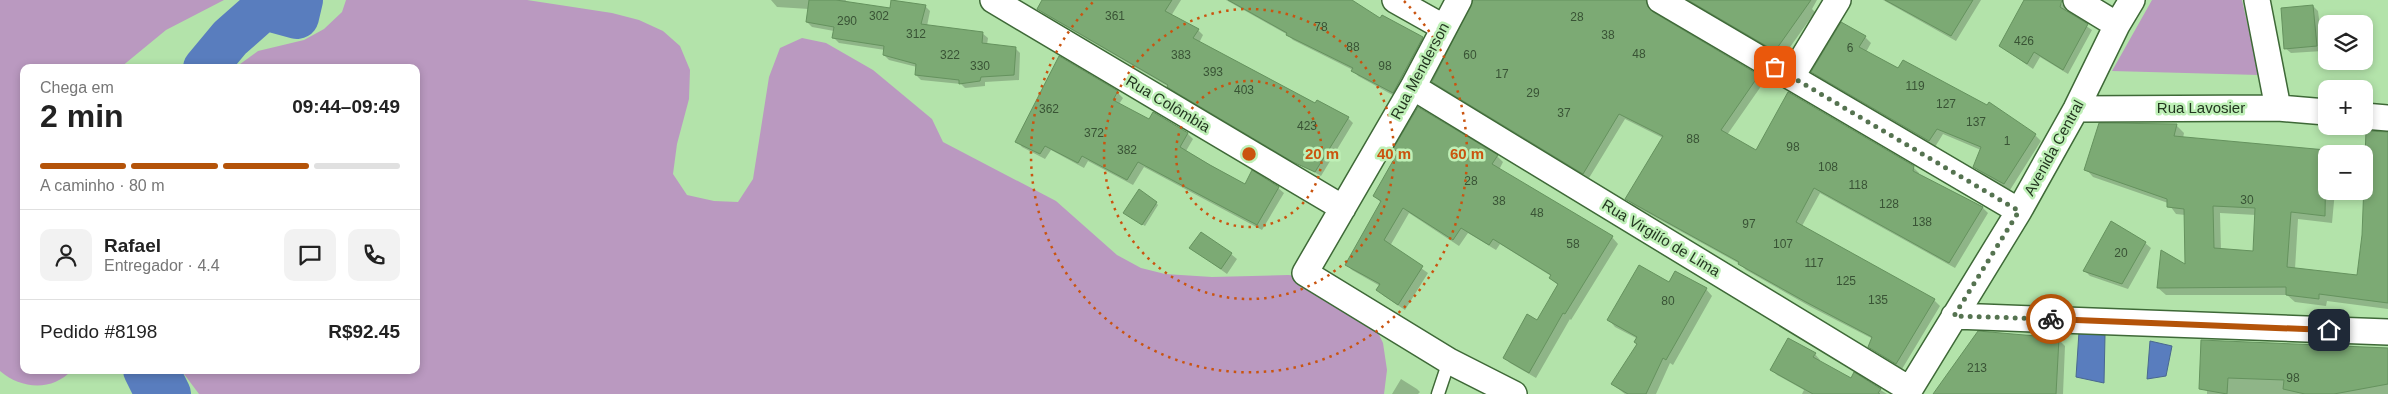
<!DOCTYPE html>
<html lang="pt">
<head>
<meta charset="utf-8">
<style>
	:root { --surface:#fff; --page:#f2f2f2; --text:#222; --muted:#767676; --line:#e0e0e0; --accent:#b45309 }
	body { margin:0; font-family:Arial,sans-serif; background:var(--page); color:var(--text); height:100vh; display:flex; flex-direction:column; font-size:19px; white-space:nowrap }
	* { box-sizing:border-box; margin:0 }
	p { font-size:16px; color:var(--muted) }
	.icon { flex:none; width:28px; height:28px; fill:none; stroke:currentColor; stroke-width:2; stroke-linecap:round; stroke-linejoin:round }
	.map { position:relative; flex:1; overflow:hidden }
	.sheet { position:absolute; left:20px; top:64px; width:400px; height:310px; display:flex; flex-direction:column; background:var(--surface); border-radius:10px; box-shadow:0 2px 8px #0003 }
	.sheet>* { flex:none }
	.tools { position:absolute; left:2318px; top:15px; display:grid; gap:10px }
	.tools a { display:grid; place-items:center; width:55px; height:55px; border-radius:10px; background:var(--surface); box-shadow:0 2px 8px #0003; font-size:25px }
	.pin { position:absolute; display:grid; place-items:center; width:42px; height:42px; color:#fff; margin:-21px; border-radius:10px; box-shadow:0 2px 8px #0006 }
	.courier { position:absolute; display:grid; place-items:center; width:50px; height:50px; margin:-25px; border:4px solid #b45309; border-radius:50%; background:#fff; color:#222; box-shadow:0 1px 6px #0007 }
	.summary em { font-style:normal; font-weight:800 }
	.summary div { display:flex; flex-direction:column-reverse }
	.summary { display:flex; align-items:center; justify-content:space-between; height:85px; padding:0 20px }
	h1 { font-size:32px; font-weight:800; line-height:38px }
	.bar { display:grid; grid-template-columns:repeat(4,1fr); gap:8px 5px; align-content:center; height:60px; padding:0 20px }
	.bar i { height:6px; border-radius:4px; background:var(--line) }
	.bar .on { background:var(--accent) }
	.bar p { grid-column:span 4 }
	.line { display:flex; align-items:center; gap:12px; padding:0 20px; border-top:1px solid var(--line) }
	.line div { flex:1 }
	.round { display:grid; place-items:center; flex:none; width:52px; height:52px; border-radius:10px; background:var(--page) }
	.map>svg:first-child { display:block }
	.green { fill:#ba99c0 }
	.water { fill:#597dbe; stroke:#49688f }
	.shadow { fill:#0003; fill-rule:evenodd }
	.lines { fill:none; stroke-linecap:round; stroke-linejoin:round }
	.river { stroke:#597dbe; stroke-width:44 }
	.building { fill:#7caa74; stroke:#65925e; fill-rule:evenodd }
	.lane-casing { stroke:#3e6937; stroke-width:15 }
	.street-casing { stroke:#3e6937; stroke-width:28 }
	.lane { stroke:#fff; stroke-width:12 }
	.street { stroke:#fff; stroke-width:25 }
	.done { stroke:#557350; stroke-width:5; stroke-dasharray:0 9 }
	.route { stroke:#b45309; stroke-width:6 }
	.ring { fill:none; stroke:#ca540f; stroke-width:2.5; stroke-dasharray:2.5 5 }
	.labels { text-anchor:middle; stroke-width:5; stroke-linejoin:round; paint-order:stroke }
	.number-label { font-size:12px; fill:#395335 }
	.street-label { font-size:15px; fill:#233620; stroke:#bff0b7 }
	.centre { fill:#ca540f; stroke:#bff0b7; stroke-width:2.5 }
	.ring-label { font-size:15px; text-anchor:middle; font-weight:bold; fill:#ca540f; stroke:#bff0b7; stroke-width:5; stroke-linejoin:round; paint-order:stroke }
</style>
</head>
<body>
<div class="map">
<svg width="2388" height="394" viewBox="0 0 2388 394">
	<rect width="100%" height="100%" fill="#b3e3aa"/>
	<path class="green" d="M0,0h224l-58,30 -45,37 -97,1v302h48c-20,22 -51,19 -72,1z
		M346,0h181l85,13 27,7 24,11 17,15 10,24 -1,29 -12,45 -4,30 14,21 27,6 24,1 15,-23 16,-102 11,-29 22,-10 24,5 47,27 59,49 11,23 113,59 61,54 24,13 24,6 47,3 76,-2 24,2 61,45 10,21 4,27 -3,24h-1185l-18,-24h235v-302l-180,-1 22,-16 46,-11 20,-11 18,-17z
		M2152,0h90l17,75 -147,-4z"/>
	<path class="water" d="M2079,332l26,3 -1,48 -28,-6z
		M2150,341l22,5 -6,30 -19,3z"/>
	<path class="shadow" d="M771,0h75l-1,3 46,7 1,-10 33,6 5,5 -3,15 55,7 6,5 -1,7 28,3 5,5 -1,27 -34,2v4l-20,2 -4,-4 -40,-4 -5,-5 1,-8 -28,-7 -5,-5 1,-5 -46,-7 -6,-6 1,-6 -22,-4 -5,-5 2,-13 -32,-2z
		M1043,0h138l-10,16 27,14 5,5 -4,8 117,61 32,14 5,5 -32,53 -277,-162 -6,-5z
		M1226,0h125l30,20 42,18 5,5 -30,55 -40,-22 -5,-6 -60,-30 -5,-5z
		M1473,0h146l27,4 10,12 102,60 6,6 -37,53 29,17 157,15 6,6v2l64,33 5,5 -33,55 -135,-75 -18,33 132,74 6,6 -38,63 -33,-22 4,-8 -62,-32 -65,-37 -6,-6 -107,-59 -6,-6 36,-61 -38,-19 -36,59 -150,-91 -5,-5z
		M1685,0h132l-5,9 3,3 -32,45z
		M1883,0h98l-25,41z
		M2026,0h31l10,8 -1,4 26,18 -24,44 -28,-17 -7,12 -33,-23z
		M2313,6l5,5 4,32h4v18h30v6l-27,-2 -6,-6v-8l-32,2 -6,-5z
		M1865,37l6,6 -5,9 169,83 6,6 -31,49 -29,-17 -7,-6 7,-17 -38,-16 -8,13 -116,-69 -6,-6z
		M1117,92l6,6 -4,6 31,17 4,-7 34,20 5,5 -7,12 59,34 33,3 6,5 -22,37 -118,-63 -11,18 -45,-24 -4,7 -33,-18 -6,9 -23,-12 -5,-6z
		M2176,125l8,8 -1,5 147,14 2,2h-6v37h9l-3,32 -34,-4 -3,50 64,7 29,-144v177l-61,-8 -1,5 -31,-4 -8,-7h-121l-8,-7 29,-22 -2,-51 -9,-1 -8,-11 -75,-26 -7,-8zM2220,213l36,2 -1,37 -34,-2z
		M1395,149l102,7 6,6 -4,8 113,67 6,7 -47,76 -1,-1 -34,59 -26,-15 -6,-6 33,-35 22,-36 -9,-8 1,-2 -51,-32 -4,6 -28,-17 -9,13 -50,-33 -19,33 38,27 -23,37 -21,-14 -6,-6 2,-4 -28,-16 -6,-6 35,-61 -6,-7 24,-42z
		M1156,203l2,2 -13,21 -18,-11z
		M2145,243l6,5 -23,41 -38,-13 -6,-6z
		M1191,248l40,6 6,5 -10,15z
		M1669,283l37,6 6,7 -39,69 -3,-2 -14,31h-31l-13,-10 26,-40v-5l-23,-12 -6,-7z
		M2058,339l7,7 -2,48h-128z
		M2207,341l181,7v46h-181z
		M1815,354l5,6 -1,2 32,17 3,-5 33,20h-85l2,-4 -27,-15 -5,-5z
		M1401,379l16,10 3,3 -2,2h-26z"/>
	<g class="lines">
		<path class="river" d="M205,68l25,-30 34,-30 33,9 4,-17
			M145,370l8,16 10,-4 6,12"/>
	</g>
	<path class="building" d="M809,0h27l54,8 1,-8 35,5 -5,19 62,8 -1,11 34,4 -2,28 -33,2 -1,4 -21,3v-4l-44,-5 1,-11 -33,-9 1,-9 -52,-8 2,-11 -28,-5z
		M1042,0h130l-7,11 34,18 -6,9 122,65 2,-3 32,17 -34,55 -22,-10 -126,-75 1,-2 -131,-76z
		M1228,0h124l28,18 2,-3 41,22 -30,56 -42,-22 2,-3 -67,-33 1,-2z
		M1473,0h173l2,7 5,5 106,63 -38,55 35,20 32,-58 126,74 -1,5 70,36 -34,56 -135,-75 -18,34 139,77 -39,65 -28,-17 4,-10 -68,-36 -66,-37 1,-2 -114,-63 38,-63 -44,-22 -36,60 -151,-92z
		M1688,0h123l-36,51z
		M1885,0h88l-22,36z
		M2024,0h38l-2,7 28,17 -25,46 -29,-18 -7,12 -28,-18z
		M2313,5l4,41 -33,3 -3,-41z
		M1841,22l25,14 -7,11 39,21 5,-8 84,45 2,-3 47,32 -32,50 -31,-17 8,-20 -44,-18 -8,12 -118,-69z
		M1059,56l59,35 -5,9 36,19 4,-7 35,21 -8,14 30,18 35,19 7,-14 27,17 -22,38 -119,-63 -11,18 -45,-24 -4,7 -33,-17 -5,8 -25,-12z
		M1418,107l80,48 -6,9 121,72 -48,78 -2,-1 -34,60 -26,-15 24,-44 10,6 21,-36 -9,-6 2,-3 -58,-36 -4,6 -28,-17 -8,12 -50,-32 -19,32 39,26 -25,39 -22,-15 4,-6 -35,-19 36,-64 -8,-5 25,-44 -5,-3z
		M2099,123l78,1 -3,12 152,14 -1,66 -34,-4 -4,55 70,8 5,-40 4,-104 22,1v171l-69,-9v5l-33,-4v-8l-129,1 4,-38 24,14 -1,-55 -17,-2v-8l-83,-29zM2213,206l42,2 -2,43 -39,-3z
		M1139,189l18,13 -15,23 -19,-12z
		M2111,221l35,21 -24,42 -39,-13z
		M1201,232l31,21 -11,16 -32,-21z
		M1639,265l30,17 6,-11 32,17 -41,72 -3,-2 -17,36h-18l-17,-10 26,-40 -3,-2 3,-5 -30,-17z
		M1978,331l81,7 -3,56h-123z
		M1788,338l28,15 -3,4 38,21 3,-6 27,17 -3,4 2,1h-67l-43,-24z
		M2201,340l187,8v36l-54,10h-29l-22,-5 1,-9 -56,-2 -1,16 -28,-5z"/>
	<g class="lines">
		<g class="lane-casing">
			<path id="lane" d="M1438,394l11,-33"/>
		</g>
		<g class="street-casing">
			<path id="street" d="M993,0l350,208
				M1395,0l48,27
				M1459,0l-46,87 -108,186 144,88 65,33
				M1660,0l359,211
				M2076,0l41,25
				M2257,0l21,108
				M1792,76l46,-76
				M1413,87l496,302
				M2076,109l202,-1 48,4
				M2364,116l24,2
				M1954,316l434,16
				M1907,394l112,-183 57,-102 41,-84 15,-25"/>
		</g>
		<use href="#lane" class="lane"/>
		<use href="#street" class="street"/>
	</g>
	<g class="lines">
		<path class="done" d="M1775,67l244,144 -65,105 97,3"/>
		<path class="route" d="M2051,319l278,11"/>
	</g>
	<g class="ring">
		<circle cx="1249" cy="154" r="73"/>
		<circle cx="1249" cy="154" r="145"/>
		<path d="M1404 1A218 218 0 1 1 1094 1"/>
	</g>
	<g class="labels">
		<g class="number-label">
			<text x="879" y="20">302</text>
			<text x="1115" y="20">361</text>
			<text x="1577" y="21">28</text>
			<text x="847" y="25">290</text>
			<text x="1321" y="31">78</text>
			<text x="916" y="38">312</text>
			<text x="1608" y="39">38</text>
			<text x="2024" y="45">426</text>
			<text x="1353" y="51">88</text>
			<text x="1850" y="52">6</text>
			<text x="1639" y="58">48</text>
			<text x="950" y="59">322</text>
			<text x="1181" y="59">383</text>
			<text x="1470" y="59">60</text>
			<text x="980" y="70">330</text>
			<text x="1385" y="70">98</text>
			<text x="1213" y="76">393</text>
			<text x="1502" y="78">17</text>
			<text x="1915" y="90">119</text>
			<text x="1244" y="94">403</text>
			<text x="1533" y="97">29</text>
			<text x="1946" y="108">127</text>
			<text x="1049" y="113">362</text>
			<text x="1564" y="117">37</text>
			<text x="1976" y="126">137</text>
			<text x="1307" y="130">423</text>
			<text x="1094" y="137">372</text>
			<text x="1693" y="143">88</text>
			<text x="2007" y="145">1</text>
			<text x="1793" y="151">98</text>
			<text x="1127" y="154">382</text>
			<text x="1828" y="171">108</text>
			<text x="1471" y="185">28</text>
			<text x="1858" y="189">118</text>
			<text x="2247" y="204">30</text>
			<text x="1499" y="205">38</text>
			<text x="1889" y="208">128</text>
			<text x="1537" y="217">48</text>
			<text x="1922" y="226">138</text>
			<text x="1749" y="228">97</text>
			<text x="1573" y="248">58</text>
			<text x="1783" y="248">107</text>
			<text x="2121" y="257">20</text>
			<text x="1814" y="267">117</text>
			<text x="1846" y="285">125</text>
			<text x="1878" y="304">135</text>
			<text x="1668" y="305">80</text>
			<text x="1977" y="372">213</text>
			<text x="2293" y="382">98</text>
		</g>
		<g class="street-label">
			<text transform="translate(1420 71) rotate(-62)" y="5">Rua Menderson</text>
			<text transform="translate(1168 104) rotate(31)" y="5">Rua Colômbia</text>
			<text x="2201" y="113">Rua Lavosier</text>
			<text transform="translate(2054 148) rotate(-61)" y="5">Avenida Central</text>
			<text transform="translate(1661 238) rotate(31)" y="5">Rua Virgilío de Lima</text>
		</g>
	</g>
	<circle cx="1249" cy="154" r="8" class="centre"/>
	<g class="ring-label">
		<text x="1322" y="159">20 m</text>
		<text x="1394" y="159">40 m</text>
		<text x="1467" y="159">60 m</text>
	</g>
</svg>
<div class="tools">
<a><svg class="icon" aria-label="layers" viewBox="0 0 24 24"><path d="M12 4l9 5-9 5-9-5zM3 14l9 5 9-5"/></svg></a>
<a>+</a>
<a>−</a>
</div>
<div class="pin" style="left:1775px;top:67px;background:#ea580c"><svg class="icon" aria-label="bag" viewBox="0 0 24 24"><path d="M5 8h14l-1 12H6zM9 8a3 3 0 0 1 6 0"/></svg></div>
<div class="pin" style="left:2329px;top:330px;background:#1f2937"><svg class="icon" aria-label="home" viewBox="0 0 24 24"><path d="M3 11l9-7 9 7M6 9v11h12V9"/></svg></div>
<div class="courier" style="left:2051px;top:319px"><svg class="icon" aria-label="bike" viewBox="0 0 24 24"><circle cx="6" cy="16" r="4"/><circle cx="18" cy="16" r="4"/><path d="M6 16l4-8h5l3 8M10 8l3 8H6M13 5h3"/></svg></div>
<section class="sheet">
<div class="summary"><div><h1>2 min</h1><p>Chega em</p></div><em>09:44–09:49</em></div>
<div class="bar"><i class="on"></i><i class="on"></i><i class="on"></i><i></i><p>A caminho · 80 m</p></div>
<div class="line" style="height:90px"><a class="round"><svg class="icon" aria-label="person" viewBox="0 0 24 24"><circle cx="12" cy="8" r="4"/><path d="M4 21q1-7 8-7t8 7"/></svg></a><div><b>Rafael</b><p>Entregador · 4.4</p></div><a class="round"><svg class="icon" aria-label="chat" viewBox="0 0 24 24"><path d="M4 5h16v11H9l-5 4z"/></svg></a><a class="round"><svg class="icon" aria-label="phone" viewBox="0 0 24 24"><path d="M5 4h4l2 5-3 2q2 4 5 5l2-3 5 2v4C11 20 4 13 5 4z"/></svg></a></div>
<div class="line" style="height:65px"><div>Pedido #8198</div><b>R$92.45</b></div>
</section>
</div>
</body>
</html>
